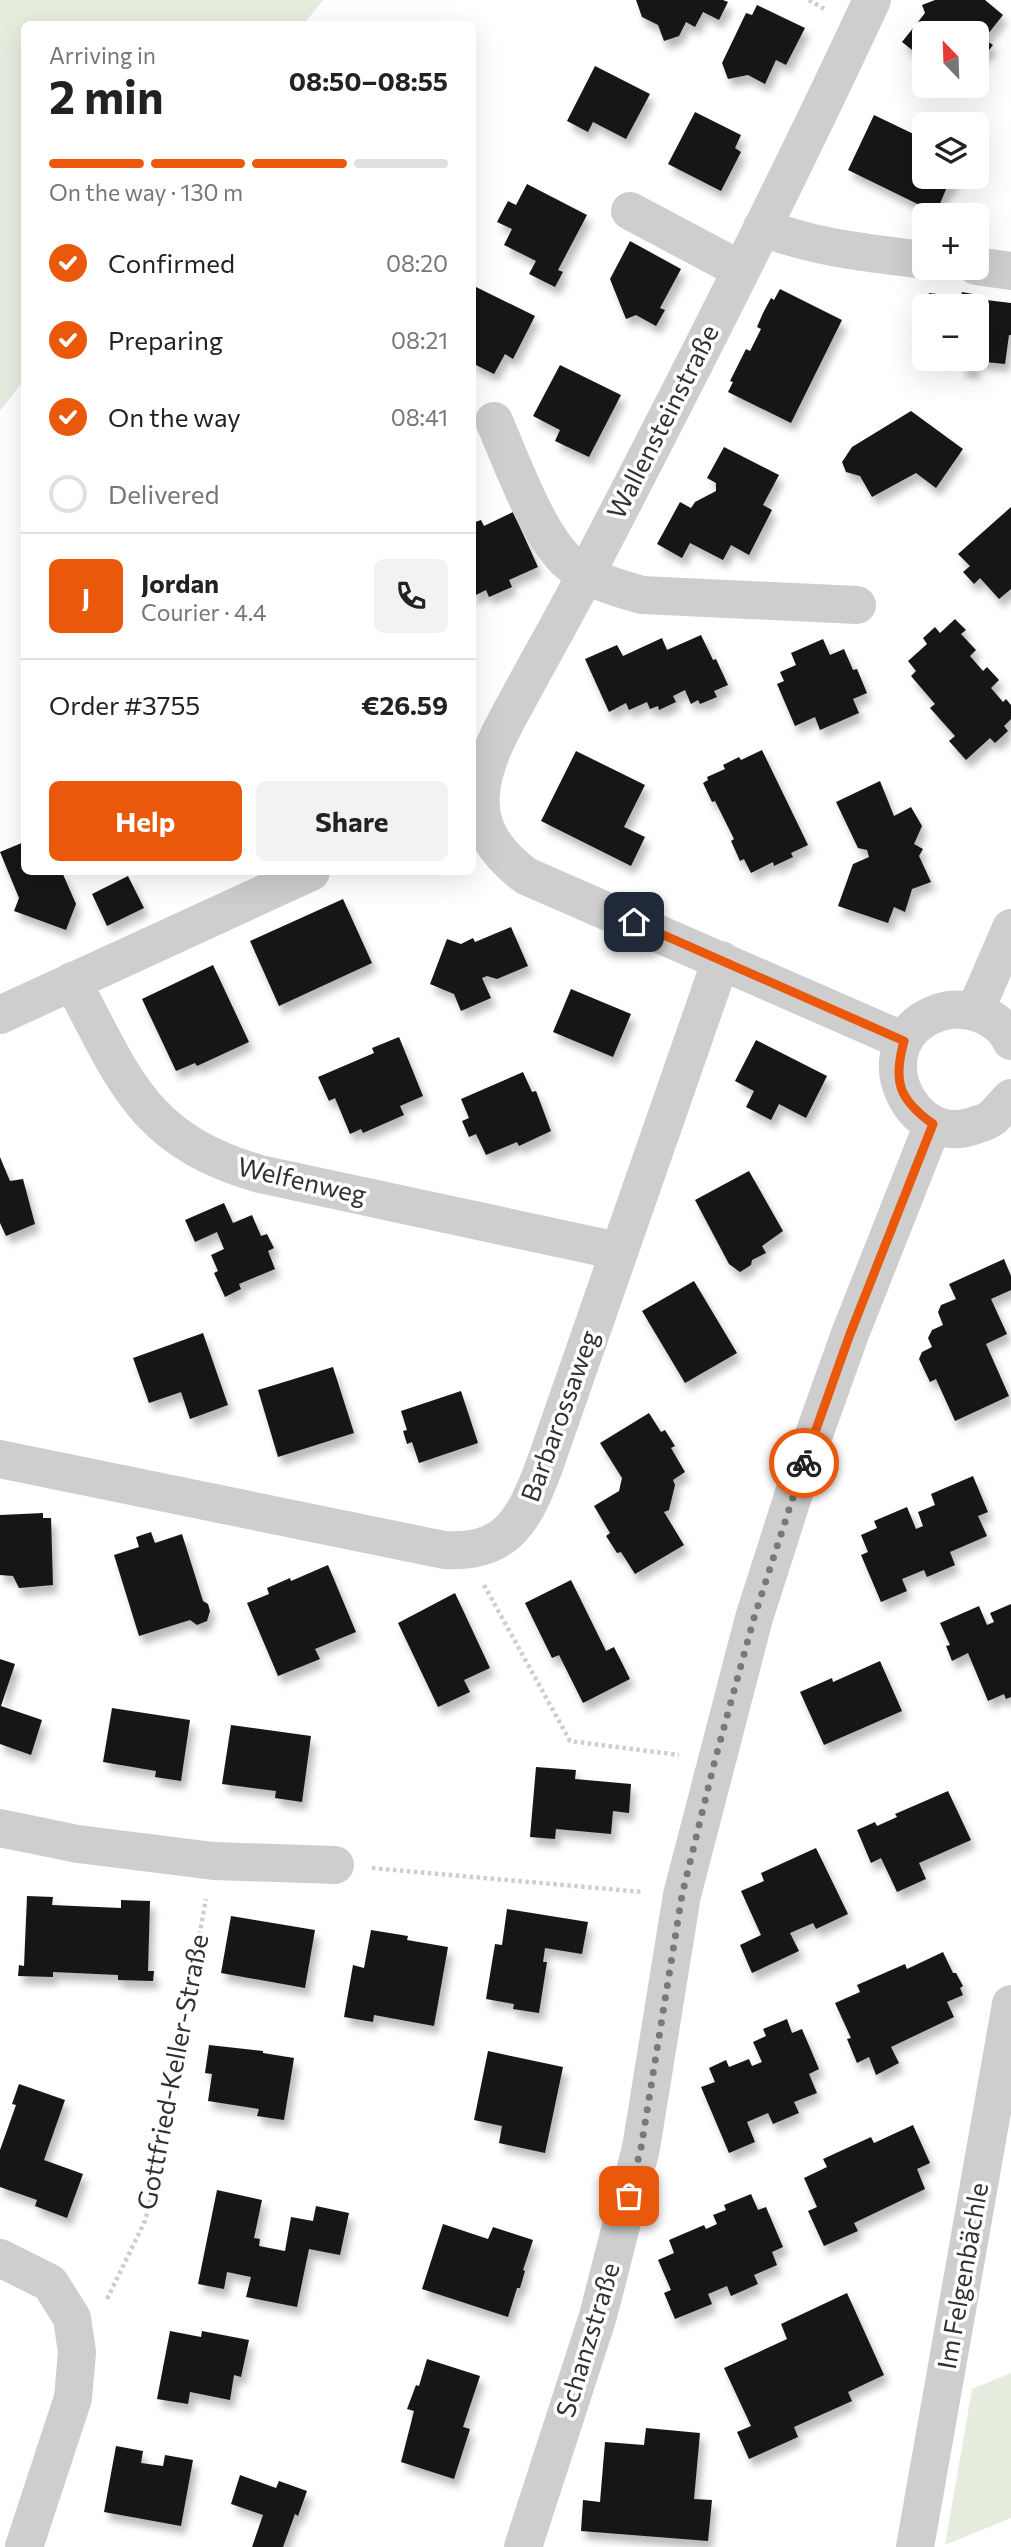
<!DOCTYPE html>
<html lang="en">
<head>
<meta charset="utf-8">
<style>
	:root { --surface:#fff; --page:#f2f2f2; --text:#222; --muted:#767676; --line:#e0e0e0; --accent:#ea580c }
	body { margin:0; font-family:Commissioner,sans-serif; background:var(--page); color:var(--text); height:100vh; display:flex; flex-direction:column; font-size:26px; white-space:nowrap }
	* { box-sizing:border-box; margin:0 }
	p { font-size:23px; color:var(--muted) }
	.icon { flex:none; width:38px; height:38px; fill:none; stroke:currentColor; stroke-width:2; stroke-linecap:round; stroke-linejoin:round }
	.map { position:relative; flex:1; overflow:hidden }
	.details { position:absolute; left:21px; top:21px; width:455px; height:854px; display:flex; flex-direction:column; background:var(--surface); border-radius:10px; box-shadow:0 7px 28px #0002 }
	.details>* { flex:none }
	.needle { width:46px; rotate:337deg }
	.controls { position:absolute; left:912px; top:21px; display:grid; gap:14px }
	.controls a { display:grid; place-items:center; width:77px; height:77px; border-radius:10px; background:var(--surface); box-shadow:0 7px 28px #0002; font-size:35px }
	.pin { position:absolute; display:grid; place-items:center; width:60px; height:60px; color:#fff; margin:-30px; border-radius:14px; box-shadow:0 4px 10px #0006 }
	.courier { position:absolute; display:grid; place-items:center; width:70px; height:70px; margin:-35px; border:5px solid #ea580c; border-radius:50%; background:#fff; color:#222; box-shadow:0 2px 9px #0007 }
	.head em { font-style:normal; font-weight:700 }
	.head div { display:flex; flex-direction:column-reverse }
	.head { display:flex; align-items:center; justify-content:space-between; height:119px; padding:0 28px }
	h1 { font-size:46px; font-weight:700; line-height:52px }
	.bar { display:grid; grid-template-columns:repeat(4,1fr); gap:10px 7px; align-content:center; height:84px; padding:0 28px }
	.bar i { height:9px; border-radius:5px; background:var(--line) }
	.bar .on { background:var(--accent) }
	.bar p { grid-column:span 4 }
	.line { display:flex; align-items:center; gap:18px; padding:0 28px; border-top:2px solid var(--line) }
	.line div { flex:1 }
	.round { display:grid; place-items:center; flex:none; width:74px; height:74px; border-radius:10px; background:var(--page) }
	ol { padding:0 28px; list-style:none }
	li { display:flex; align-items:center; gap:21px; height:77px }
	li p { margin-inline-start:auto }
	li .icon { padding:7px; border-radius:50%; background:var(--accent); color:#fff; stroke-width:4 }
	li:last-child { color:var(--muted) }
	li i { width:38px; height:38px; border:4px solid var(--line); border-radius:50% }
	.action { display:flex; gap:14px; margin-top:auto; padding:14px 28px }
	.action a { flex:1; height:80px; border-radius:10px; background:var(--accent); color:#fff; font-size:28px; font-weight:700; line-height:80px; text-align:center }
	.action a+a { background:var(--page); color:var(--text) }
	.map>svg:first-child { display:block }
	.green { fill:#e6eddf }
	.building { fill:#181818; filter:url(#shadow) }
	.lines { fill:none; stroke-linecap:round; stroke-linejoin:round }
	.path { stroke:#cecece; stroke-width:4.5; stroke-dasharray:3.5 3.5; stroke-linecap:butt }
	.minor { stroke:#cecece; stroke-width:38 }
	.done { stroke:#797979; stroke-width:7; stroke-dasharray:0 12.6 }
	.route { stroke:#ea580c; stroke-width:9 }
	.labels { text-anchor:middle; stroke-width:7; stroke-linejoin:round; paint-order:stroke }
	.street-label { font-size:26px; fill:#313131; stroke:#fff }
</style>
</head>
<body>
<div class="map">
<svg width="1011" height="2547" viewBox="0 0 1011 2547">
	<defs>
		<filter id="shadow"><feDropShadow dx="4.5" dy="8" stdDeviation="3.5" flood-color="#0004"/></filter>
	</defs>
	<rect width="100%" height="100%" fill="#fff"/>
	<path class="green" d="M0,0h323l-19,24h-280v356l-24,31z
		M1011,2373v145l-66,27 27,-156z"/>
	<path class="building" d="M636,0h87l5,2 -9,18 -16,-8 -8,15 -9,-5 -7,14 -15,5 -6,-16 -16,-8z
		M935,0h50l18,15 -19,24 9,6 -8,10 -9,-7v-15h-52v29l-1,1 -10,-7 3,-3 -14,-11 23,-29 -3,-8z
		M757,5l48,23 -19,37 -10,-5 -11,24 -17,-9 -20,4 -6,-16 24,-50 6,2z
		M595,66l55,28 -24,45 -33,-17 -5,10 -21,-11z
		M695,112l46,23 -6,13 6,4 -20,39 -53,-27z
		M874,115l50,24v38h31l-5,11 -3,-1 -11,26 -88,-43z
		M527,184l60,31 -29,55 5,2 -8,15 -26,-13 7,-13 -32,-16 8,-16 -15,-7 11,-21 8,4z
		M630,241l51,28 -21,39 5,2 -9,16 -20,-11 -10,4 -16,-40z
		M472,285l63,31 -22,43 -8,-5 -11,20 -22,-11z
		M780,289l62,31 -51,103 -63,-31 5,-10 -3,-1 16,-32 4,2 11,-22 -4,-2 6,-14 8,-15 3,2z
		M962,292l16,3v4l33,4v32h-2l-4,29 -29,-3v-55h-49l2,-13 32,4z
		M962,359h14l-1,12 -14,-2z
		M560,365l61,30 -32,62 -34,-16 5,-11 -27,-14z
		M911,411l52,38 -27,39 -20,-15 -44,24 -12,-21 -14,-4 -4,-10 10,-15z
		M724,447l55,28 -16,30 9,5 -23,45 -18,-10 -8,15 -33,-17 -8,15 -25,-14 23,-42 11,6 4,-6 21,-11v-8l-9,-5z
		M1011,507v82l-12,10 -19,-21 -6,6 -11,-12 7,-6 -12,-12z
		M513,512l25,55 -29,13 3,7 -23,10 -3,-7 -14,7v-74l9,-3 3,6z
		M955,619l11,11 -5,4 15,16 -6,6 13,15 4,-4 12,13 -8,8 12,14 3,-3 5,6v14l-7,7 4,5 -13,12 -5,-5 -24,22 -17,-19 6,-5 -25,-28 5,-4 -24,-28 5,-5 -8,-10 19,-17 -4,-6 12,-11 5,6z
		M701,635l12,25 3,-1 12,26 -14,6 3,6 -17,7 -2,-4 -7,4 -6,-14 -12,6 3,6 -17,8 -1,-4 -8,3 -3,-7 -18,8 -3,-7 -17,9 -24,-53 32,-14 6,11 39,-18 5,12z
		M823,639l7,16 14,-6 9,21 4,-1 10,24 -14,6 6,14 -39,17 -5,-13 -20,9 -18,-42 7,-3 -4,-9 16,-7 -5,-12z
		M762,750l46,95 -17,8 2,4 -19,9 -1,-4 -22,11 -7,-14 -4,2 -9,-20 3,-2 -19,-38 -3,1 -9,-19 5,-3 -1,-3 18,-8 -2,-4 16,-8 2,3z
		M576,751l69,34 -21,42 21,10 -14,29 -90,-45z
		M880,781l14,35 17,-9 11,19 -8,18 9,5 -4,7 12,26 -19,7 -7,23 -11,-5 -6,16 -50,-17 15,-42 16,-7 -2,-7 -9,-2 -22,-46z
		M24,842v30h38l14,32 -10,26 -52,-19 5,-13 -19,-46z
		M128,876l16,32 -37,18 -15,-32z
		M343,899l29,64 -93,43 -29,-65z
		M511,927l17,39 -31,13 -10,-3 -5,2 9,20 -30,13 -7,-17 -24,-10 17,-45 14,5 12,-6 2,4z
		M213,965l36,77 -52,24 -2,-3 -19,8 -34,-72z
		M571,989l60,25 -18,43 -60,-25z
		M399,1037l24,59 -23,10 4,9 -41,18 -2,-4 -11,5 -15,-36 -6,3 -11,-24 56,-24 -2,-5z
		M756,1040l71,36 -21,42 -27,-14 -8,16 -25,-13 8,-16 -19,-10z
		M523,1072l9,20 4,-1 15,40 -32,15 -2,-4 -31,13 -10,-21 -7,3 -7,-16 7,-3 -8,-19z
		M0,1157l10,24 13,-2 12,45 -29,12 -6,-13z
		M749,1171l34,60 -21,15 4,7 -14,7 -1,5 -11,7 -11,-8 -34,-64z
		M224,1203l9,20 19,-8 9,21 6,-2 7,14 -6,3 7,18 -36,15 2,5 -16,8 -11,-24 4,-2 -7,-16 13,-6 -7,-17 -22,10 -10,-22z
		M1004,1259l7,17v14l-20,9 16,35 -21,10 23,52 -54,25 -19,-42 -6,3 -11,-23 3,-7 10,-5 -4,-9 4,-8 11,-5 -5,-13 3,-7 15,-6 -7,-15z
		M694,1281l43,72 -52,30 -43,-72z
		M203,1333l25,72 -38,14 -9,-27 -32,11 -16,-45z
		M333,1367l21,66 -76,24 -20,-67z
		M461,1391l17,52 -59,20 -7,-21 -5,2 -4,-13 4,-1 -6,-19z
		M649,1413l12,19 4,-2 10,16 -4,2 14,24 -12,8 2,5 -6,25 -5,2 20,33 -49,29 -14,-22 -4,1 -11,-17 4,-3 -16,-27 25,-15 3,-13 -22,-35z
		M973,1476l15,36 -10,4 9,20 -37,16 5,13 -28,12 -3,-7 -22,9 5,12 -26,11 -20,-47 7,-3 -7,-17 16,-7 -3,-7 33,-14 9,22 7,-3 -5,-14 17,-7 -4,-11z
		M43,1513v5h8l2,67 -34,3 -6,-12 -13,-1v-60z
		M151,1532l4,11 27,-9 21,67 5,3 2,7 -3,10 -10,4 -7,-5 -51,16 -25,-81 25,-8 -3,-10z
		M328,1565l28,67 -41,17 5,10 -42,17 -31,-73 22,-9 -2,-6 23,-10 1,3z
		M571,1580l35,71 8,-4 16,32 -47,24 -24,-48 -7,3 -27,-55z
		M455,1593l35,75 -26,12 6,12 -32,15 -40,-84z
		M1011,1604v93l-5,2 -2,-5 -16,7 -20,-48 -16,8 -6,-15 4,-1 -10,-22 39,-17 8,19 7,-3 -4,-9z
		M0,1659l15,5 -14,42 41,14 -11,35 -31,-11z
		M880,1661l22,50 -78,34 -24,-53 32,-14 1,4z
		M112,1708l78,12 -9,61 -26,-4 1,-6 -53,-9z
		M231,1725l80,11 -9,66 -27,-4 1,-7 -54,-7z
		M536,1767l40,3 -1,9 56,5 -2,29 -16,-2 -2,23 -55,-5 -1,10 -25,-2z
		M948,1791l23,49 -52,23 7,16 -29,13 -16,-34 -10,5 -14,-33 18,-8 2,4 20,-9 -2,-3z
		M816,1848l32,66 -32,15 -3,-6 -23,10 9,18 -47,22 -12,-28 21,-10 -20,-44 23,-10 -3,-8z
		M27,1896l26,1 -1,8 69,3v-8l29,1 -2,70h6l-1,10 -35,-1v-5l-65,-3v5l-35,-1 1,-11 5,1z
		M507,1909l81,13 -6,32 -37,-6 -2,14h4l-8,51 -26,-4 1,-5 -28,-5 9,-55 7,1z
		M231,1916l84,14 -10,58 -84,-15z
		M371,1930l37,6 -1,4 41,7 -14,79 -60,-11 -1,7 -29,-5 9,-52 11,3z
		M943,1952l10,21h3l7,13 -3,2 3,7 -16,7 7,15 -63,30 8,16 -23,12 -7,-18 -12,6 -10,-24 4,-1 -16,-35 25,-11 -3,-7 48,-21 2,5z
		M787,2019l5,14 10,-4 17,40 -10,5 8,19 -23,9 5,11 -26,11 -5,-11 -21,9 8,20 -26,11 -28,-66 14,-5 -6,-14 17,-8 3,7 20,-8 3,7 10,-4 -9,-20 13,-6 -3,-7z
		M209,2045l54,6v2l31,5 -10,62 -27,-4 2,-7 -51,-8 4,-27 -7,-1z
		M488,2051l75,16 -18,86 -46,-10 3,-17 -28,-6z
		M19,2084l46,16 -21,60 39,14 -16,44 -32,-12 2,-6 -37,-13v-37l16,-45 -4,-1z
		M913,2125l17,38 -13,6 8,20 -71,34 4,8 -34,15 -16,-35 9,-4 -13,-29 23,-11 -4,-8 48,-22 3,6z
		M217,2190l45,10 -8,38 6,1 -1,7 26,5 6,-34 22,4 3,-15 33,7 -9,42 -31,-6 -12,58 -51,-10 5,-20 -24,-5 -3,17 -26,-5z
		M751,2194l7,16 8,-3 17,40 -11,5 5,13 -23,10 4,9 -27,12 -4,-10 -19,8 4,10 -37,15 -11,-26 7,-3 -13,-30 16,-7 -5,-13 35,-15 2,4 11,-5 -4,-9 13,-5 -2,-5z
		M443,2224l45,15 5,-12 40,13 -10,30 2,1 -5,17h-3l-9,29 -86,-28z
		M847,2293l37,82 -36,17 4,9 -58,26 4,10 -49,22 -12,-27 14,-6 -27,-58 63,-29 -6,-15z
		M170,2331l31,6 1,-6 47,9 -8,37 -7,-2 -4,25 -40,-8 -2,12 -31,-5z
		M427,2359l53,17 -17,51 7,2 -16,50 -53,-17 13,-51 -7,-2 9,-24 3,1z
		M646,2428l54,5 -6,66 18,1 -4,41 -127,-10 2,-31 17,2 5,-60 39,3z
		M116,2446l27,5 -2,12 22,3 2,-11 28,5 -12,66 -77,-14z
		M240,2475l36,13 3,-7 28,10 -9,25 -3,-2 -12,33h-31l11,-32 -32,-11z"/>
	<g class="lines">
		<path class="path" d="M809,0l17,10
			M484,1585l86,156 109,14
			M372,1868l270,24
			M107,2299l38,-78 7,-28 54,-294"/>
		<path class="minor" d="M872,0c-90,194 -187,384 -286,574 -20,39 -42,77 -63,116 -17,32 -38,65 -42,102 -4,37 17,63 45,84l378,165
			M630,211l111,59
			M762,227c52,21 107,26 162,33
			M976,266l35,5
			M494,421c17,39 44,115 75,142 20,17 48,25 73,32l215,10
			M72,981c53,99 70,159 188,193l358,77
			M975,1011l36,-83
			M0,1015l311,-143
			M1011,1041c-8,-19 -29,-29 -47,-31 -15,-2 -28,2 -41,10 -55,35 -11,127 50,106 6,-2 14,-4 19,-8 7,-6 13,-14 19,-20
			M0,1459l444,91c63,4 80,-30 100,-83l177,-507
			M0,1828l78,16 136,17 121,4
			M0,2258l50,25 22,35 5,34 -4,46 -49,149
			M523,2547l75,-231 43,-168 41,-253 72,-277 48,-150 48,-134 83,-210
			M915,2547l96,-543"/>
	</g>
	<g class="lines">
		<path class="done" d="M629,2196l12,-48 41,-253 33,-135 39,-142 50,-155"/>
		<path class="route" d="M634,922l270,119c-11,40 -6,58 29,83l-83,210 -46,129"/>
	</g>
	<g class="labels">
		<g class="street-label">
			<text transform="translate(663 422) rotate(-63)" y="9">Wallensteinstraße</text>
			<text transform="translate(302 1181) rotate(13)" y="9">Welfenweg</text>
			<text transform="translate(560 1416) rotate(-70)" y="9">Barbarossaweg</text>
			<text transform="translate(173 2072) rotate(-79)" y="9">Gottfried-Keller-Straße</text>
			<text transform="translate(963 2276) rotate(-80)" y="9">Im Felgenbächle</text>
			<text transform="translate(588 2340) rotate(-73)" y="9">Schanzstraße</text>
		</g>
	</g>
</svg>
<div class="controls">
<a><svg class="needle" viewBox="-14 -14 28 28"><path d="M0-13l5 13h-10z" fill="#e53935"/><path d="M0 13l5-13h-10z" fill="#767676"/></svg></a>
<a><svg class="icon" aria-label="layers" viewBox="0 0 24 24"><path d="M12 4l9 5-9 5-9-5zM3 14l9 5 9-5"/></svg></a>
<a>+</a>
<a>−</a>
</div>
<div class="pin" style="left:629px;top:2196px;background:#ea580c"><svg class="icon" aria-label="bag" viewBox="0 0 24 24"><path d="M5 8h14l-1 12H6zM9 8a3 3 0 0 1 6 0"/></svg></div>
<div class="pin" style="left:634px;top:922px;background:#1f2937"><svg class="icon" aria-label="home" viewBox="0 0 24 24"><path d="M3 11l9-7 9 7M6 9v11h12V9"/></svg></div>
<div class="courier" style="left:804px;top:1463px"><svg class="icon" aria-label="bike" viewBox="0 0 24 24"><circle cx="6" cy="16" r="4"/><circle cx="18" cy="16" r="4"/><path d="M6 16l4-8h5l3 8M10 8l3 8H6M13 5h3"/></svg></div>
<section class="details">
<div class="head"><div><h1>2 min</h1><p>Arriving in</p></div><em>08:50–08:55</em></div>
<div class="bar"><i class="on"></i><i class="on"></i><i class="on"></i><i></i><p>On the way · 130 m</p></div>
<ol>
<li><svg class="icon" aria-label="check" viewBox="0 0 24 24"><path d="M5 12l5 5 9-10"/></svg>Confirmed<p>08:20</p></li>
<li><svg class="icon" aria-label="check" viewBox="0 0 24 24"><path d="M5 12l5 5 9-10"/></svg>Preparing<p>08:21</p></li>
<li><svg class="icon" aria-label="check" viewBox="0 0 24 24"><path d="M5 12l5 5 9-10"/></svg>On the way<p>08:41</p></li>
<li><i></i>Delivered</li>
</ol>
<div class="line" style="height:126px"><b class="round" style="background:var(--accent);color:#fff">J</b><div><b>Jordan</b><p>Courier · 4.4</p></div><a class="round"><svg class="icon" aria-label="phone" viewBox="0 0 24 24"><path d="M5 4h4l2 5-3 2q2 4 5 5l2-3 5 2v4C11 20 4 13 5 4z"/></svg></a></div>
<div class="line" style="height:91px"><div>Order #3755</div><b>€26.59</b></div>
<div class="action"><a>Help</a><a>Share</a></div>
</section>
</div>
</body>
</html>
